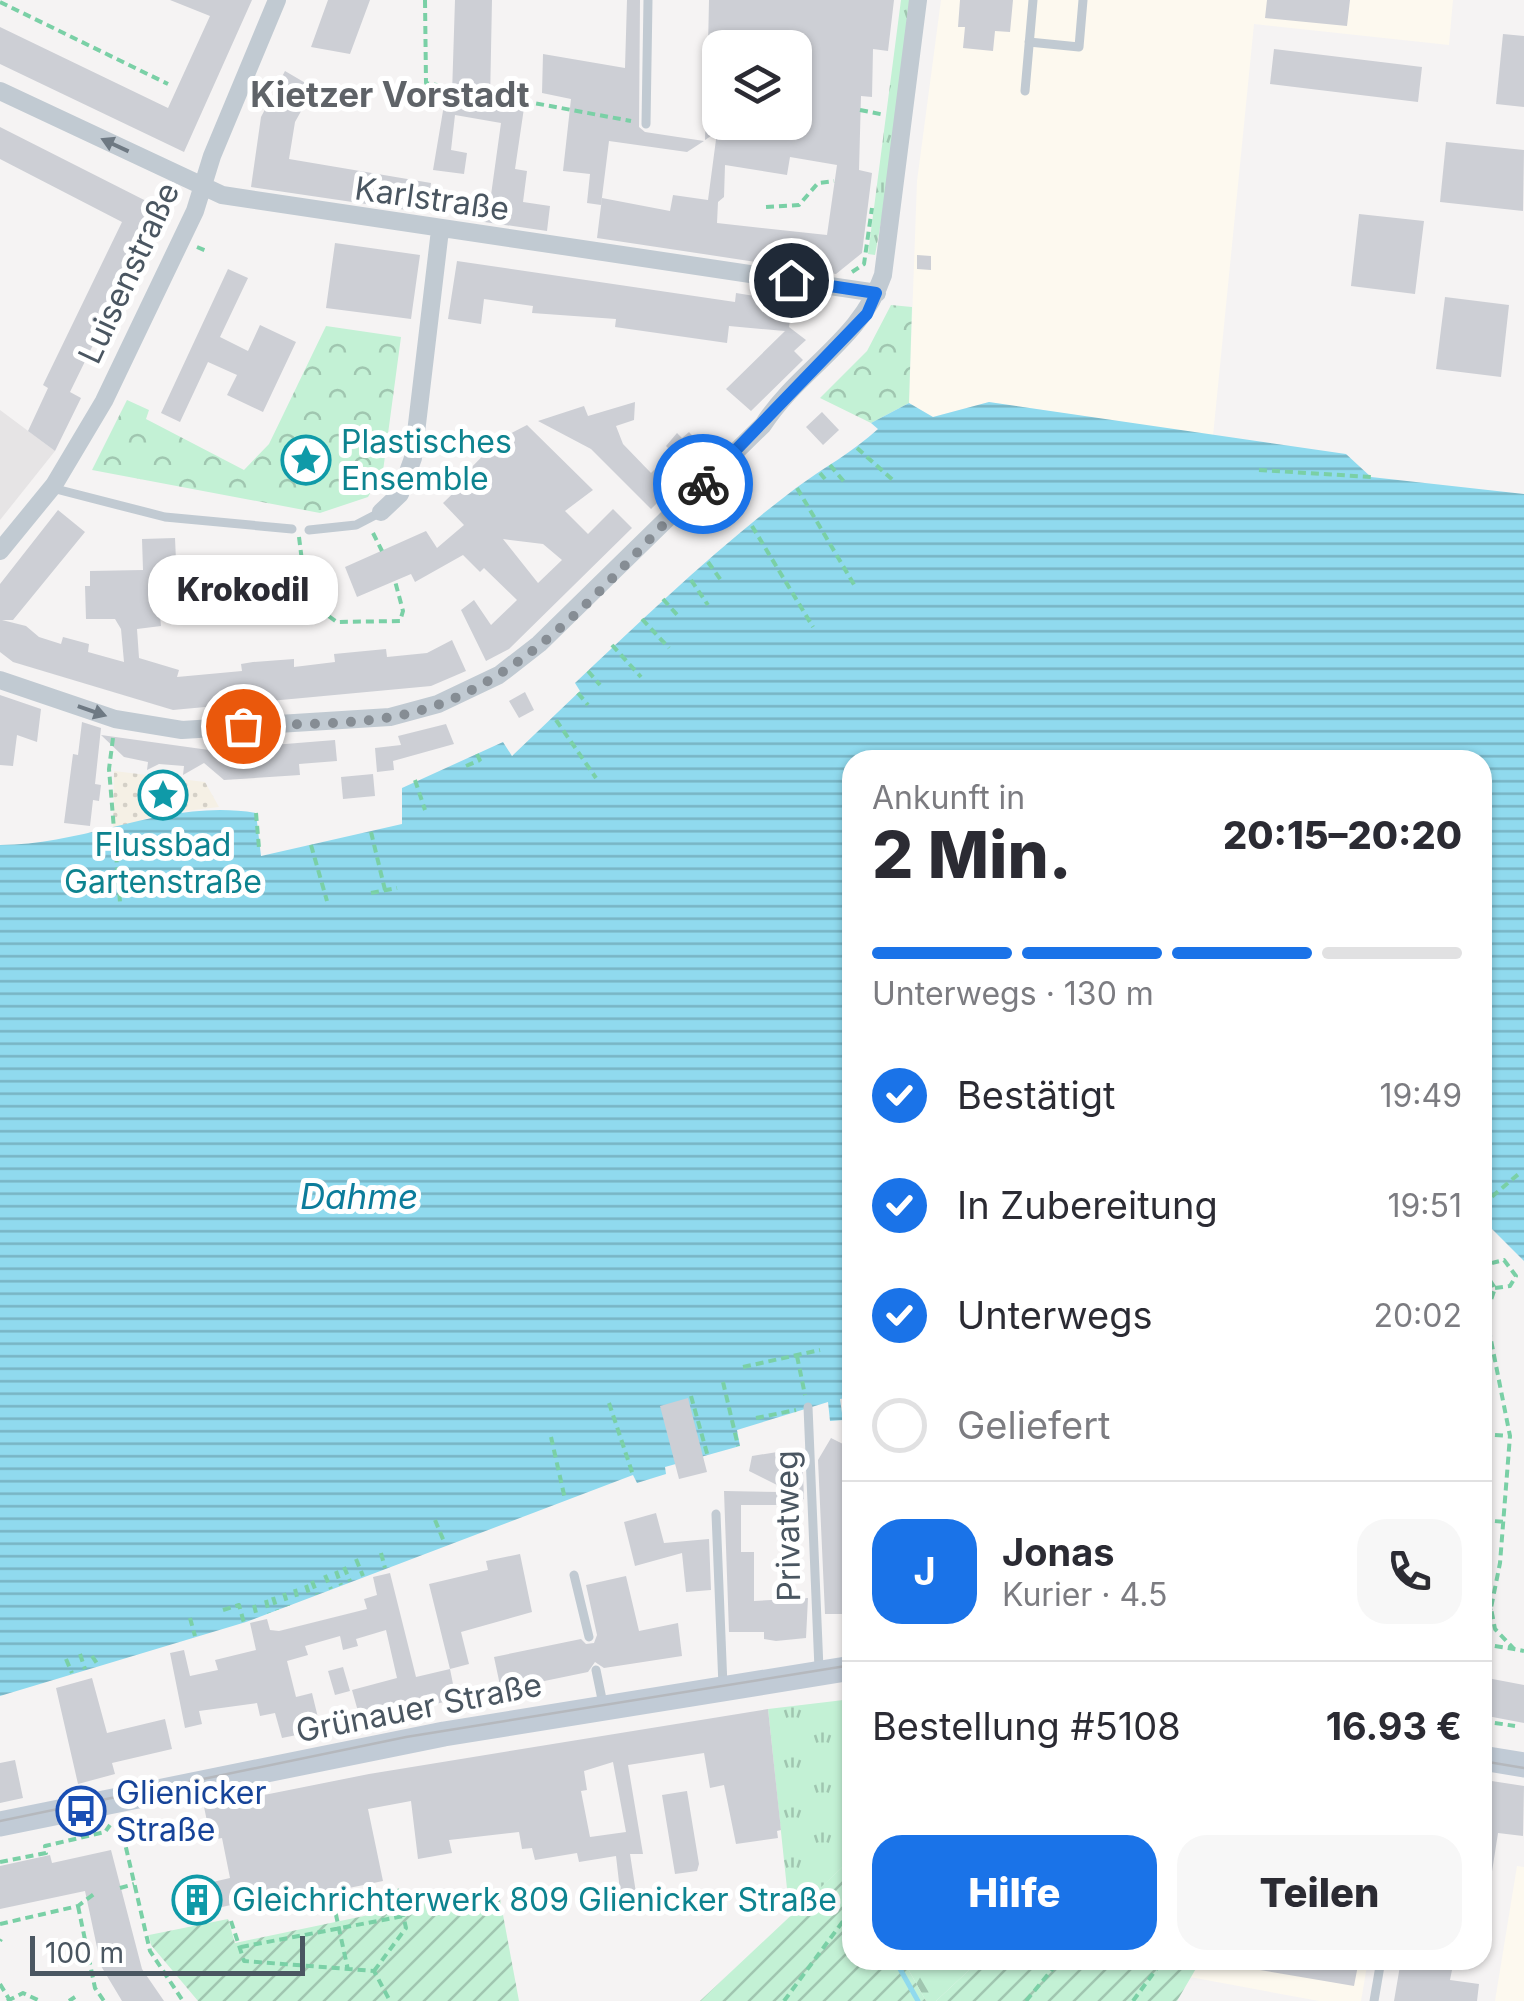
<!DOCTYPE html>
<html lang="de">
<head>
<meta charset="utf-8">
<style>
	:root { --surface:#fff; --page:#f7f7f7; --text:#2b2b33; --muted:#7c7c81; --line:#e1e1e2; --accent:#1a73e8 }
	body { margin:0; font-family:Inter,sans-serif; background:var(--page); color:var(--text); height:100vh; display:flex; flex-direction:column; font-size:38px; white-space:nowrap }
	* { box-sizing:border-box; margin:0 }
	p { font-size:32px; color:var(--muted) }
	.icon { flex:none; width:55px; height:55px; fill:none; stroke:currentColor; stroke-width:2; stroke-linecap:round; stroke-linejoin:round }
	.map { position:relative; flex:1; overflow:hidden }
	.side { position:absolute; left:842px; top:750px; width:650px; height:1220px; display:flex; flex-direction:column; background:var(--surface); border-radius:30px; box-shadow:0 2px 8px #0004 }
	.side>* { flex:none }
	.fabs { position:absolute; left:702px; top:30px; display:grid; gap:20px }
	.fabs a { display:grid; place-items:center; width:110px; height:110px; border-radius:20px; background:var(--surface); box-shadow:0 2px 8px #0004; font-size:50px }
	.scale { position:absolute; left:30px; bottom:25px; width:275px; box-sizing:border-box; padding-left:10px; border:5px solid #4a5661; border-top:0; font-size:28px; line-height:35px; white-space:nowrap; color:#4a5661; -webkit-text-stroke:8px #fff; paint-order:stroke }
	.pin { position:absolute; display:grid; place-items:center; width:85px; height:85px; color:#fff; margin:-42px; border:5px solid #fff; border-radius:50%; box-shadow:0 2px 10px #0007 }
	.courier { position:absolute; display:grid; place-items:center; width:100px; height:100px; margin:-50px; border:8px solid #1a73e8; border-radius:50%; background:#fff; color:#222; box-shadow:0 2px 12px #0007 }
	.bubble { position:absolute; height:70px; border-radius:30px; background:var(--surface); box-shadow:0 2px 8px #0004; font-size:32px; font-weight:800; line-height:70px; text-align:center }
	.summary em { font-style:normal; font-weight:800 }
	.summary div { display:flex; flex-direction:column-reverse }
	.summary { display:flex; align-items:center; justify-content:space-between; height:170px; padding:0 30px }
	h1 { font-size:65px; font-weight:800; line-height:75px }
	.bar { display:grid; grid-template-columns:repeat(4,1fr); gap:15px 10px; align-content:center; height:120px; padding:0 30px }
	.bar i { height:12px; border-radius:8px; background:var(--line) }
	.bar .selected { background:var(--accent) }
	.bar p { grid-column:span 4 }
	.line { display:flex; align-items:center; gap:25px; padding:0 30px; border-top:2px solid var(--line) }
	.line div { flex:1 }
	.round { display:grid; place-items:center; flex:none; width:105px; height:105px; border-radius:30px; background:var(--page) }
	ol { padding:0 30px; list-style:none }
	li { display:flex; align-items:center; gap:30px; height:110px }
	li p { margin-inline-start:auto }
	li .icon { padding:10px; border-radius:50%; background:var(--accent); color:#fff; stroke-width:4 }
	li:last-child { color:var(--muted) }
	li i { width:55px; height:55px; border:5px solid var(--line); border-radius:50% }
	.button { display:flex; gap:20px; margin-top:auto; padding:20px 30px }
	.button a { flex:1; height:115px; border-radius:30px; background:var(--accent); color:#fff; font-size:40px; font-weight:800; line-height:115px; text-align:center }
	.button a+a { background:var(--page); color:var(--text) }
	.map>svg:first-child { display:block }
	.commercial { fill:#fdf9ef }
	.education { fill:#e6e4e5 }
	.grass { fill:url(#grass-tufts) }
	.forest { fill:url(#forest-firs) }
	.sand { fill:url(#sand-dots) }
	.park { fill:url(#park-crowns) }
	.garden { fill:url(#garden-furrows) }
	.water { fill:url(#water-rules) }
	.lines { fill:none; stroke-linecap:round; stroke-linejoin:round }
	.stream { stroke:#90daee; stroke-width:5 }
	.building { fill:#cdcfd5; fill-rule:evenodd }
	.path { stroke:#7ad0a6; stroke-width:4; stroke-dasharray:8 5; stroke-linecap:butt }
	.service { stroke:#c1cad2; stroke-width:9 }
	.minor { stroke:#c1cad2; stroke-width:18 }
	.secondary { stroke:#c1cbd6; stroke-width:25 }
	.tram { stroke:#b5b8bd; stroke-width:2.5 }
	.oneway { fill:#6e7983 }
	.done { stroke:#868d94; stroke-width:10; stroke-dasharray:0 18 }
	.route { stroke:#1a73e8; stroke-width:12 }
	.labels { text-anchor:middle; stroke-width:10; stroke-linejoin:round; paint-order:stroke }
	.street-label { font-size:32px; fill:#4a5661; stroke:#fff }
	.culture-label { font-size:32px; fill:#0d838f; stroke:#fff; text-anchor:start }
	.transit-label { font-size:32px; fill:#164399; stroke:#fff; text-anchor:start }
	.neighbourhood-label { font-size:35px; font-weight:bold; fill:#5f6368; stroke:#fff }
	.water-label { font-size:35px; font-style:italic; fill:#0c7c9b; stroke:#fff }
</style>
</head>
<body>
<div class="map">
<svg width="1524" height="2001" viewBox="0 0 1524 2001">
	<defs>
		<pattern id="grass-tufts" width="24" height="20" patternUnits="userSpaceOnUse" patternTransform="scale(2.5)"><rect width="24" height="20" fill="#c3f1d5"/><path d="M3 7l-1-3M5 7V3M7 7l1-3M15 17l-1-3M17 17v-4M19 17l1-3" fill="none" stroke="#a0c6b0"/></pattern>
		<pattern id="forest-firs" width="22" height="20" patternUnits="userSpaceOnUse" patternTransform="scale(2.5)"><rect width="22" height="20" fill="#c3f1d5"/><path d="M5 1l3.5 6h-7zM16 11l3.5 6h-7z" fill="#a0c6b0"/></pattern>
		<pattern id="sand-dots" width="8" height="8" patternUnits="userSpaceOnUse" patternTransform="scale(2.5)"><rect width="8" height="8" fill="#f5f0e5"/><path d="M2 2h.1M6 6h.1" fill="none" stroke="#d4d0c7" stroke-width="1.8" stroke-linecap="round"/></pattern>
		<pattern id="park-crowns" width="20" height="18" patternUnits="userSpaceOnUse" patternTransform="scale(2.5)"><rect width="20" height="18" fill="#c3f1d5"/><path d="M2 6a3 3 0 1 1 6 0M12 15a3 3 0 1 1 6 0" fill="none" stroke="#a0c6b0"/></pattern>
		<pattern id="garden-furrows" width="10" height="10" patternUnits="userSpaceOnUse" patternTransform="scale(2.5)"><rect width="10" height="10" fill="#c3f1d5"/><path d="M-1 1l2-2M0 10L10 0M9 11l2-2" fill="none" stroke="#a0c6b0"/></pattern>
		<pattern id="water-rules" width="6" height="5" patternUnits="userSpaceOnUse" patternTransform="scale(2.5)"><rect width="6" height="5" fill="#90daee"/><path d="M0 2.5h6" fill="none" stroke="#78b4c4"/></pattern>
	</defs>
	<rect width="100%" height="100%" fill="#f5f3f3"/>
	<path class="commercial" d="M941,0h512l-4,45 -195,-21 -41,412 -224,-34 -56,15 -24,-14 8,-222z
		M1517,1866l7,1v134h-29z
		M1201,1960h167l-7,41h-42l-129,-24z"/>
	<path class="education" d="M0,410l55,41 -55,69z"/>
	<path class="grass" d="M901,0h14l-8,80 -32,175 -7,-1z
		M852,1699v159l-62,59 -22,-208z"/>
	<path class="forest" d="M903,1960h77l-44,41h-10z"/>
	<path class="sand" d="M114,771l91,11 14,25 -60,7 -46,16z"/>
	<path class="park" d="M891,305l21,2 -3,96 -38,20 -51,-25 47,-47z
		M326,326l75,11 -18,134 -15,26 -48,16 -228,-43 35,-70 22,10 -3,9 98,51 25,-26z"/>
	<path class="garden" d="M852,1858v102h51l23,41h-226z
		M498,1888l21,113h-321l-47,-56 -2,-10 79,-16 7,24z
		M980,1960h221l-24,41h-241z"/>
	<path class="water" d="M989,402l357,52 25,23 153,17v767l-41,-41 -1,-460h-630v637l-12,2 3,21 -13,1 -2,-19 -91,28 3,16 -75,21 1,7 -29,9 -4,-8 -387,147 -246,74v-851c89,0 168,-47 256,-32l5,43 141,-32v-36l101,-46 9,14 68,-65 -5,-8c71,-67 143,-136 221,-195 27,-20 57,-36 82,-59l-7,-6 38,-20 24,14z"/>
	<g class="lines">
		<path class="stream" d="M895,1960l23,41"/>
	</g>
	<path class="building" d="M170,0h82l-68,152 -184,-88v-37l168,81 42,-92z
		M328,0h42l-20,54 -39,-7z
		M455,0h37l-2,101 34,7 -9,61 12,2 -4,31 27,4 -3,25 -76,-11 4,-28 16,3 10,-72 -46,-8 -4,35 16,3 -3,21 -31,-4 13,-77 6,1z
		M627,0h13l-1,127 6,5 59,9 -17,11 -78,-11 -8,64 -14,-2 3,-29 -27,-3 8,-72 -29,-6 1,-39 82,14z
		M709,0h185l-6,51 -15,-2 -1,48 -11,-1 -2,74 13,3 -10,80 -26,21 -239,-36 5,-40 68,13 3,-16 35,5 9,-68 -12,8 2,-70h13v52h75v-74h-87zM790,157l47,8 -10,70 -110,-12 1,-21 6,-5 1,-32 62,10z
		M960,0h53l-3,32 -15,-1 -2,20 -30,-3 2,-21h-7z
		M1267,0h83l-3,26 -82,-8z
		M1503,34l21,2v71l-28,-3z
		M1274,49l148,18 -4,35 -148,-18z
		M285,71l29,17 -19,34 -6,37 142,24 -4,30 -176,-26 10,-70z
		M0,127l160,81 -90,184 11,6 -26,53 -27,-20 20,-43 -5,-3 79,-163 -122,-63z
		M1446,142l78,8 -1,61 -83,-9z
		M1359,214l65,7 -9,73 -64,-8z
		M335,243l85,12 -9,64 -85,-11z
		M917,255l14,1v14l-14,-1z
		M457,261l278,41 1,-9 57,9 -4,25 17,13 -12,11 9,9 -52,51 -25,-22 59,-58 -56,-5 -2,17 -112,-16 1,-8 -84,-6 1,-7 -49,-7 -3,25 -33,-5z
		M228,269l20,9 -28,59 28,14 12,-26 36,17 -33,70 -36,-17 10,-20 -29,-13 -28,60 -19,-9z
		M1445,297l64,8 -8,72 -65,-8z
		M635,402l-1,18 -18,6 7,18 28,29 21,-21 -6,-6 11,-13 5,5 7,-6 19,21 -57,56 -60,-60 -53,-28 46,-15 4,10z
		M822,412l17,18 -16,15 -17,-18z
		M527,425l66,65 -28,21 23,23 25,-25 19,19 -123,121 -23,12 -25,-51 13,-10 17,25 26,-25 -33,-32 -4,4 -17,-17 -48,27 -4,-8 -54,23 -12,-30 81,-36 11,17 27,-23 -21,-22 30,-29 -4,-4 29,-30zM503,539l40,5 19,16 -24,23z
		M58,510l27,22 -72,88h-11l24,6 13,11 22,7 2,-7 26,7 -1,8 36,10 -3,-33 -6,-10h-29l-1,-33h5v-15l53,-1 -1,-31 33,-1 2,45 -20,1 4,42 -24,3 2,29 40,12 -2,7 65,-6 -1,-7 12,-2 41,-3v8l41,-5 -1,-8 52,-5 1,8 40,-4 25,-13 14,31 -35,15 -258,24 -160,-48 -13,-10v-68z
		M300,564l1,15 -81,8 -2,-15z
		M525,692l9,18 -15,8 -10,-17z
		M0,695l41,14 -4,33 -20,-7 -4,31 -13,-1z
		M82,722l19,6 -6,56 6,1 -2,16 -6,-1 -3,26 -26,-3 9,-69 5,1z
		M446,724l8,20 -61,17 1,9 -17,2 -2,-24 26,-3 -3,-9z
		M101,735l108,15 126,-10 2,21 -38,3 1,11 -76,5 -20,-17 -21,12 1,-9 -25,-2 -12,6 1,-8 -24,-5z
		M373,774l2,22 -32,3 -2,-22z
		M688,1398l19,74 -28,7 -19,-73z
		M852,1428v186h-27l-7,-154 13,-22 12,6z
		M802,1448l2,51 -11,3 4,-7 -48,-24 3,-15z
		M724,1491l57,1v13h-40v47h13v49l54,-3 -2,40 -30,3 -12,-2v-7h-35z
		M656,1513l8,30 45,-4 2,51 -25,2 -4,-39 -47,13 -11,-44z
		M520,1554l12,58 -71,20 8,32 -19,5 -21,-85 59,-14 -2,-9z
		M390,1573l26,104 34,-8 6,30 -82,20 -2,-8 -13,4 -7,-25 45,-12 -11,-48 -30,9 2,7 -15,4 -3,-14 -35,10 3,9 -21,6 9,36 16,-4 9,37 -39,8 -7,-25 -15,3 -3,-13 -58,8 3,13 -17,4 -15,-75 14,-3 6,26 28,-6 -3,-10 41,-10 -6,-27 17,-4 3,11 9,1 88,-22 -3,-10 13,-4 -4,-18z
		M626,1576l13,55 39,-8 4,33 -78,12 -9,-6 -7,10 -87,18 -7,-33 87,-18 5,5 8,-1 3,-8 -11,-50z
		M343,1667l7,24 -15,4 -7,-24z
		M1482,1677l42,8v38l-42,-8z
		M92,1678l15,55 58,-14 7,30 -60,14 3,11 -37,10 -22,-96z
		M768,1709l13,121 -4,1 1,7 -42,6 -12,-59 -14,3 -6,-35 -76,12 15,89h-13l8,52 -16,2 -6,-52 -37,6 -2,-9 -42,7 -3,-12 -10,1 -3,-17 -70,8 3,13 -34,6 -7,-58 -43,8 15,72 -146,30 -2,-7 -51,12 -6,-26 52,-12 -8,-40 -11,2 -7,-33 165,-33zM613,1762l13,70 -36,5 -9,-46 6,-1 -3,-19z
		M15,1760l8,38 -23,5v-40z
		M1485,1780l39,6 -1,50 -25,-3 -7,45h-9z
		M687,1791l12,73 -2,7 -22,3 -13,-79z
		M111,1850l31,119 22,32h-42l-21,-35 -16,-75 -85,18v-43l50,-11 2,8z
		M1249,1960h110l-5,26 -106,-18z
		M1401,1960h53l-4,20 29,4 -2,17h-83z"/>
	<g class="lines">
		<path class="path" d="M425,0l1,83 205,38
			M0,2l168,82
			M860,110l25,5
			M766,207l33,-2 19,-22 16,-2
			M197,247l12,5
			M852,272l12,-8 8,-56
			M857,448l38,34
			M830,465l16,19
			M1259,470l112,7
			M820,473l5,6
			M797,488l59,100
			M752,526l61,101
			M373,533l9,18
			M299,537l8,64 30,21 63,-1 3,-10 -8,-30
			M708,562l15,21
			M691,580l17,25
			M663,599l16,18
			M642,619l27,29
			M612,645l29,32
			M588,671l12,14
			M578,693l10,12
			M556,720l40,58
			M113,738l-4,31 11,133
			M477,754l5,11
			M466,766l14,-6
			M415,780l10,30
			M256,813l3,35
			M371,832l14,58
			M311,845l16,56
			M371,893l26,-5
			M1482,1205l39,-33
			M1495,1288l15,-2 6,-10 -12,-16 -12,3 -5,13 8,12 -9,27 24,121 -10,127 -9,45 4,21 19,20 10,2
			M843,1349l9,-2
			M797,1356l8,39
			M743,1367l77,-17
			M723,1382l15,64
			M691,1396l17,61
			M609,1403l24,72
			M756,1418l40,-8
			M1482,1434l26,2
			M551,1437l14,62
			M435,1520l10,24
			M1482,1520l23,2
			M381,1553l4,15
			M356,1559l7,17
			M344,1567l6,14
			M336,1571l5,14
			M325,1575l6,14
			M312,1581l5,13
			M306,1585l4,12
			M295,1589l3,12
			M284,1593l4,13
			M273,1597l4,13
			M266,1600l3,13
			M254,1605l3,12
			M223,1610l16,-5 5,18
			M190,1618l5,18
			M1482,1622l9,-14
			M1482,1644l32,5
			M80,1654l5,15
			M92,1656l6,9
			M66,1659l6,14
			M1482,1721l33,5
			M120,1822l30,129 33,50
			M851,1856l1,-20
			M0,1862l46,-9 -1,-7 60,-14 5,-7
			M849,1868l3,35
			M120,1888l14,-4
			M333,1901l15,69
			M78,1906l17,82 9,13
			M231,1921l13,40 130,10 16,30
			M0,1924l78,-18 16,-12
			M0,1941l1,-2
			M241,1947l163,-31
			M374,1971l32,-43 -9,-39
			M0,1984l9,15
			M7,2001l16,-8 17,8
			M69,2001l6,-4
			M784,2001l68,-92
			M1026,2001l34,-41
			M1133,2001l30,-41"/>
		<path class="service" d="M1029,42l50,5 4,-47
			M1025,91l8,-91
			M646,124l2,-124
			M52,488l113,29 127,12
			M309,530l47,-5 25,-13
			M808,1407l11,262
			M716,1514l7,172
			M574,1575l15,62
			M596,1670l7,34
			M1374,2001l7,-41"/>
		<path class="minor" d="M0,91l222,104 655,98
			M381,512l19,-18 13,-36 27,-228
			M0,551l54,-66 50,-84 91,-190 17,-55 65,-156
			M0,680l115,39 67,11 208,-13 48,-13 61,-29 40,-31 224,-219c36,-56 98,-85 120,-150l35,-275"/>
		<path class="secondary" d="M1482,1758l42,7
			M0,1824l444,-90 408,-66"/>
		<path class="tram" d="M1482,1761l42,7
			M0,1821l406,-84 446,-72"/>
	</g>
	<defs><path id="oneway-solid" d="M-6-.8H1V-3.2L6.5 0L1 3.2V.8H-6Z" transform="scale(2.5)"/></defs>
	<g class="oneway">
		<use href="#oneway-solid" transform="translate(115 145) rotate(-155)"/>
		<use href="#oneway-solid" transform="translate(92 711) rotate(19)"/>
	</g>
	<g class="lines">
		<path class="done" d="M243,726c55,-3 114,0 168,-13 121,-30 207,-145 292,-229"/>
		<path class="route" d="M703,484l164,-170 9,-21 -85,-13"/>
	</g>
	<defs>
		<g id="sight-ring" transform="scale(2.5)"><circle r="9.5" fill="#fff" stroke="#0f9aa8" stroke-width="1.5"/><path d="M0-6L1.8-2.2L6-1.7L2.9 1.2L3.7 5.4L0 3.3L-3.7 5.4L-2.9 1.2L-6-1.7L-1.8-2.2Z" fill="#0f9aa8"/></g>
		<g id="bus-ring" transform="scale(2.5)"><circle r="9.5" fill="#fff" stroke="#1a4fb4" stroke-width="1.5"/><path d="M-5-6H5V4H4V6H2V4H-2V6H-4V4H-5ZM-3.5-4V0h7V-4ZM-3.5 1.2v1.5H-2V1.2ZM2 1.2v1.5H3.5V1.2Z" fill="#1a4fb4"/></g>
		<g id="building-ring" transform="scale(2.5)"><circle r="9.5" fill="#fff" stroke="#0f9aa8" stroke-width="1.5"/><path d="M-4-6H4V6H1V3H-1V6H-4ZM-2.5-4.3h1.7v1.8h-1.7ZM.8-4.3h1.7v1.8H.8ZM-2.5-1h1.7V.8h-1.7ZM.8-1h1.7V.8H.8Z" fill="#0f9aa8"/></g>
	</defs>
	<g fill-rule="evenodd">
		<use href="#sight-ring" x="306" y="460"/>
		<use href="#sight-ring" x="163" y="795"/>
		<use href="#bus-ring" x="81" y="1811"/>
		<use href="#building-ring" x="197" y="1900"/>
	</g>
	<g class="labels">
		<g class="street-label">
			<text transform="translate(432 199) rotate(8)" y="11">Karlstraße</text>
			<text transform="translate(129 273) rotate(-65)" y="11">Luisenstraße</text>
			<text transform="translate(788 1526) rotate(-91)" y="11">Privatweg</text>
			<text transform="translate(419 1708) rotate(-11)" y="11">Grünauer Straße</text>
		</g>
		<g class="culture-label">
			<text x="341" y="453">Plastisches<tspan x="341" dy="37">Ensemble</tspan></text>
			<text x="163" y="856" text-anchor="middle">Flussbad<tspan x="163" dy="37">Gartenstraße</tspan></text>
			<text x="232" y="1911">Gleichrichterwerk 809 Glienicker Straße</text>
		</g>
		<g class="transit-label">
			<text x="116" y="1804">Glienicker<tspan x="116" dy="37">Straße</tspan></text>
		</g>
		<g class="neighbourhood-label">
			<text x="390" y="107">Kietzer Vorstadt</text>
		</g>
		<g class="water-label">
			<text x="359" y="1209">Dahme</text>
		</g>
	</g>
</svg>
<div class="fabs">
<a><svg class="icon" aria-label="layers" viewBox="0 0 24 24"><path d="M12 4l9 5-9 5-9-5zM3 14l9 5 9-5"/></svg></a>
</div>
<div class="scale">100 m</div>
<div class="pin" style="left:243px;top:726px;background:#ea580c"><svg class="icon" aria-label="bag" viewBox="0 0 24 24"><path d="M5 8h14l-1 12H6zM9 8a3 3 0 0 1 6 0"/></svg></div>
<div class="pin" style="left:791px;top:280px;background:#1f2937"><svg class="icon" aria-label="home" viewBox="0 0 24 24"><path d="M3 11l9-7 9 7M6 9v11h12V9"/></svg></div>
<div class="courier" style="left:703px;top:484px"><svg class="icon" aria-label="bike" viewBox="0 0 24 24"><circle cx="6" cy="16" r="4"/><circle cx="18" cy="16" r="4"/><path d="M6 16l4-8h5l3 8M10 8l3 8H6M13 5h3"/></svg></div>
<div class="bubble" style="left:148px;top:555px;width:190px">Krokodil</div>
<section class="side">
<div class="summary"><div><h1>2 Min.</h1><p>Ankunft in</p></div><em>20:15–20:20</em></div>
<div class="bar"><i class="selected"></i><i class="selected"></i><i class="selected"></i><i></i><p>Unterwegs · 130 m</p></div>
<ol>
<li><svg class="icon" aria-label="check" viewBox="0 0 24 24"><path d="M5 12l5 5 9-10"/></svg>Bestätigt<p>19:49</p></li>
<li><svg class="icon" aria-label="check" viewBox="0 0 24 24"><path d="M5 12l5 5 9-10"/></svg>In Zubereitung<p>19:51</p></li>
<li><svg class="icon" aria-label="check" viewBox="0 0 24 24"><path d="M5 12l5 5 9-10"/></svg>Unterwegs<p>20:02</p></li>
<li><i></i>Geliefert</li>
</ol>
<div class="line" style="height:180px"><b class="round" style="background:var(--accent);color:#fff">J</b><div><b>Jonas</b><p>Kurier · 4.5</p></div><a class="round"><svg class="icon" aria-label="phone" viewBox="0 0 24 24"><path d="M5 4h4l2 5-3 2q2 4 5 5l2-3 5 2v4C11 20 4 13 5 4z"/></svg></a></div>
<div class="line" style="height:130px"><div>Bestellung #5108</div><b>16.93 €</b></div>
<div class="button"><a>Hilfe</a><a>Teilen</a></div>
</section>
</div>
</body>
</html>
